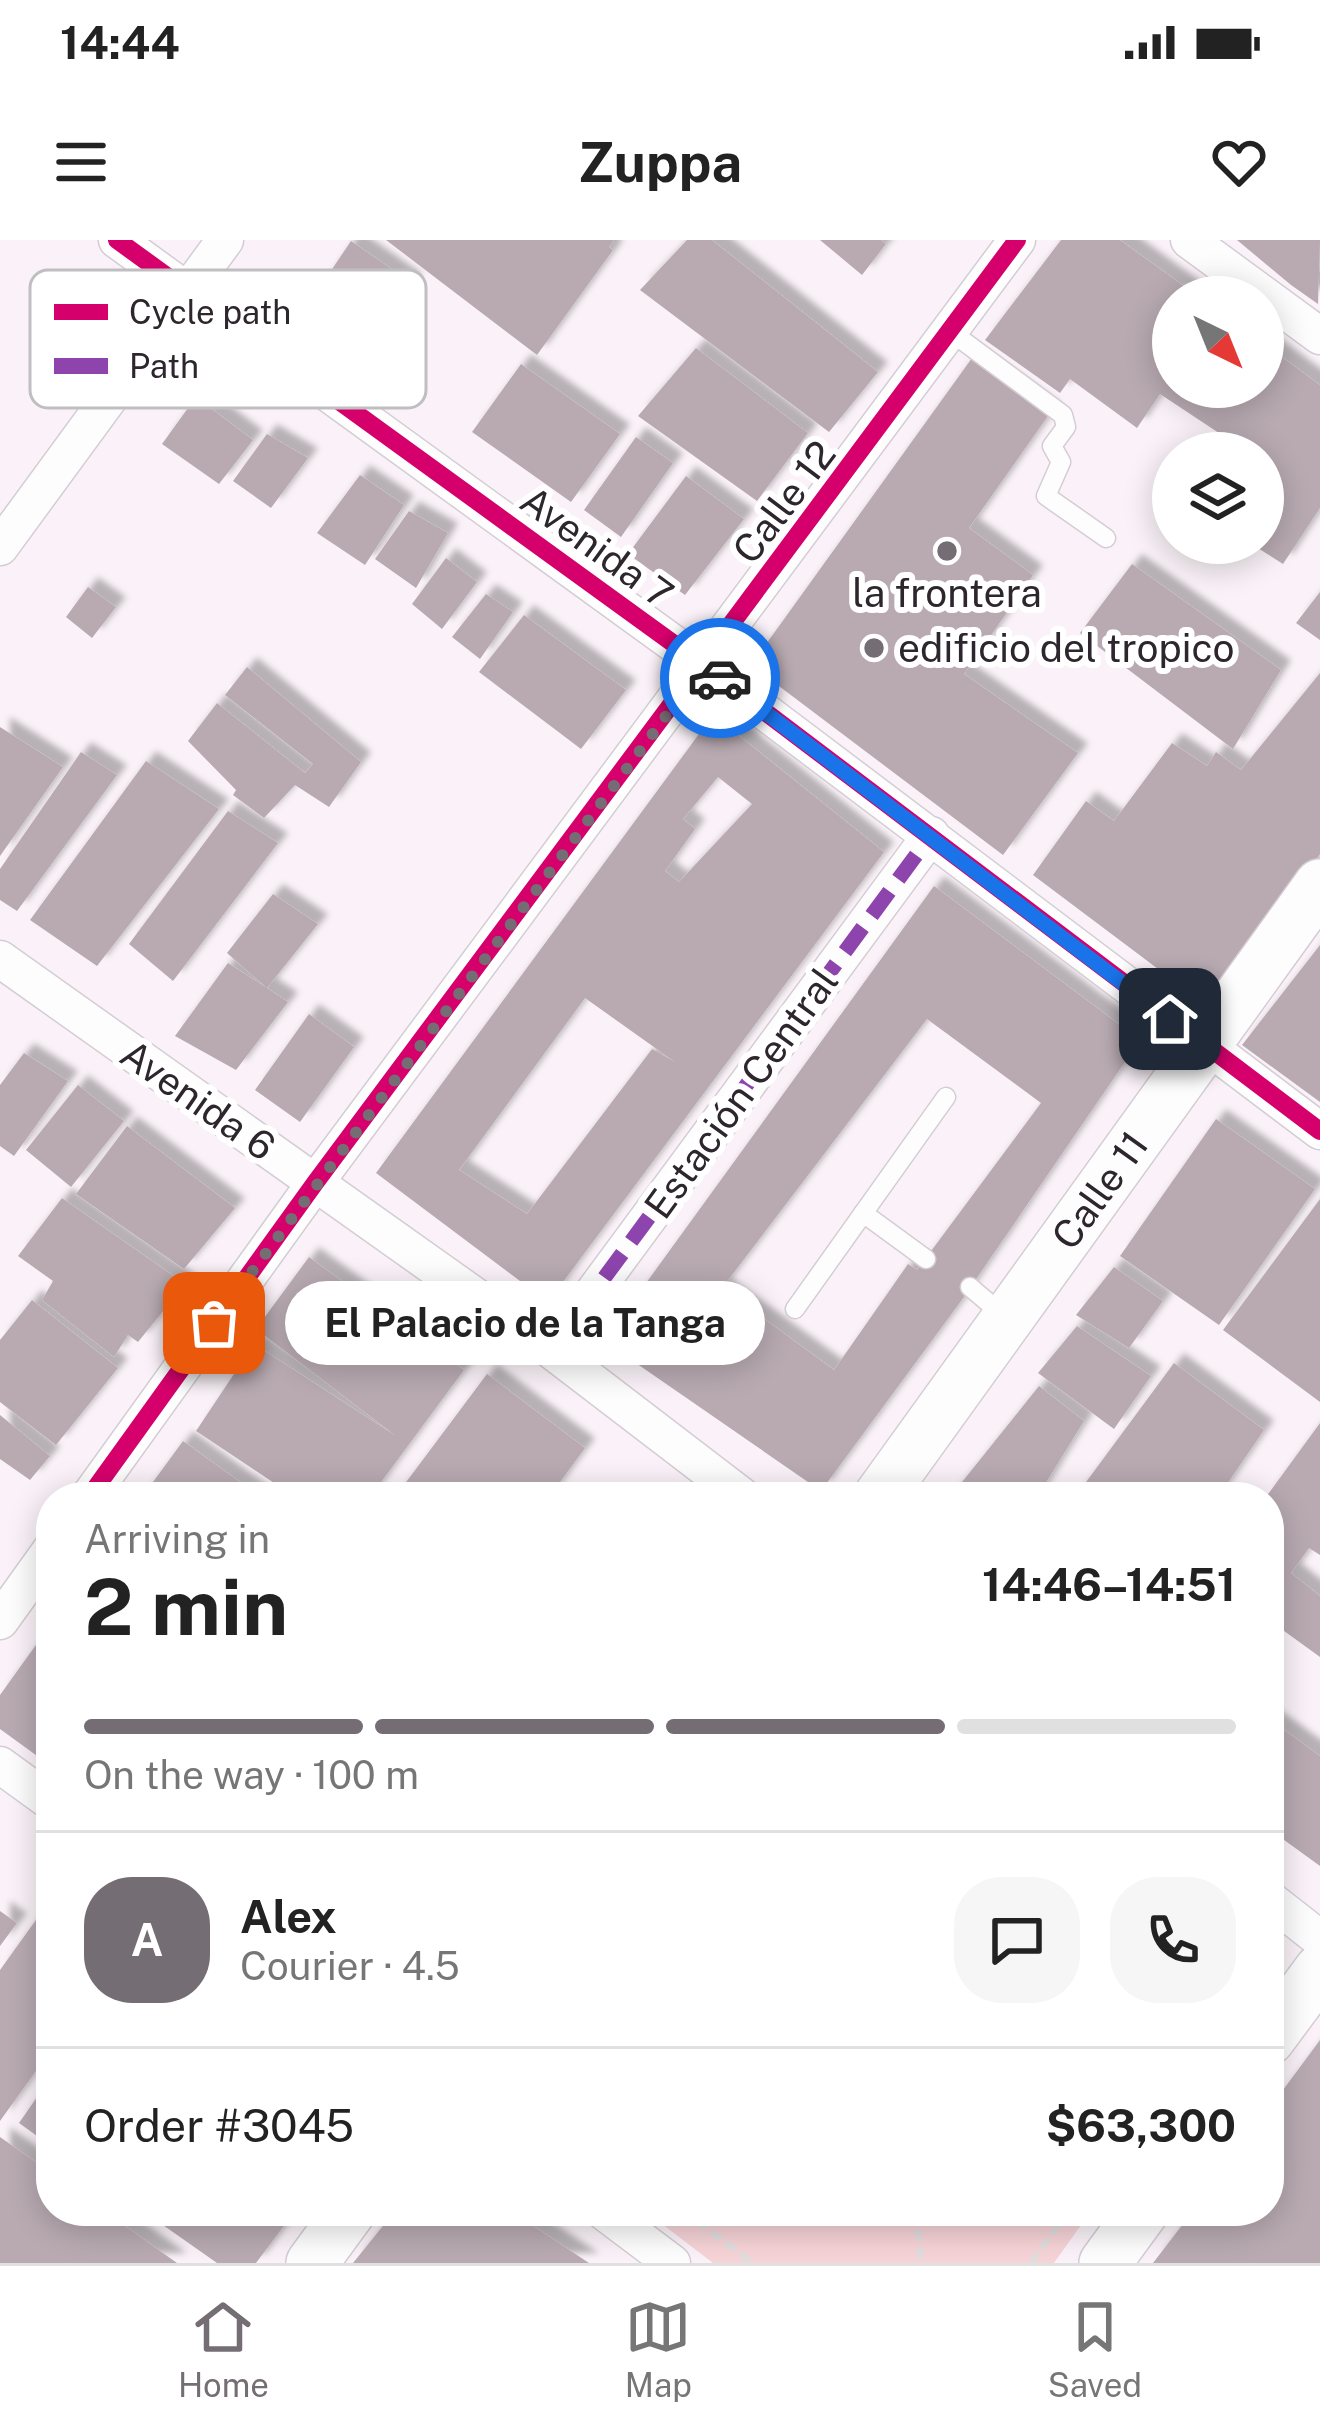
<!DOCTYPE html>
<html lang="en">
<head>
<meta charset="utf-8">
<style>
	:root { --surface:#fff; --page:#f6f6f6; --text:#222; --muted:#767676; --line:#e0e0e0; --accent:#756d74 }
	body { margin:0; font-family:"Public Sans",sans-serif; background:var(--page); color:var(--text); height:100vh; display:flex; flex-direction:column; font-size:45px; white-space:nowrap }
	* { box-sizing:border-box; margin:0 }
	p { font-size:39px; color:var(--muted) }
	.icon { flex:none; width:66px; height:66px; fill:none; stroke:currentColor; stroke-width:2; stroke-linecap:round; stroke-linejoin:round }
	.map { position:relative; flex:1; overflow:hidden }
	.panel { position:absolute; left:36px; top:1242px; width:1248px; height:744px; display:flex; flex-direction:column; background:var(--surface); border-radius:48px; box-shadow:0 6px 30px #0003 }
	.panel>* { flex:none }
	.needle { width:78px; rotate:137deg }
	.fabs { position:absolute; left:1152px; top:36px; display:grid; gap:24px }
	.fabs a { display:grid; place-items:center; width:132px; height:132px; border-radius:50%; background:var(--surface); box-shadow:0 6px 30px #0003; font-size:60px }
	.pin { position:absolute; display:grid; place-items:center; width:102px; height:102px; color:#fff; margin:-51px; border-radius:24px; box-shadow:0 6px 18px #0006 }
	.courier { position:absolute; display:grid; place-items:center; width:120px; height:120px; margin:-60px; border:9px solid #1a73e8; border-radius:50%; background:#fff; color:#222; box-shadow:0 3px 15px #0007 }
	.bubble { position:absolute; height:84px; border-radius:42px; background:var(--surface); box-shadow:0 6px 30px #0003; font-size:39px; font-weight:700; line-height:84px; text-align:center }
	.headline em { font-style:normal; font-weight:700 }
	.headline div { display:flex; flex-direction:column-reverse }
	.headline { display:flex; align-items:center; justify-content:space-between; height:204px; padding:0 48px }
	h1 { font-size:78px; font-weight:700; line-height:90px }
	.bar { display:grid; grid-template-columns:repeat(4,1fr); gap:18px 12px; align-content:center; height:144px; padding:0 48px }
	.bar i { height:15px; border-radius:9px; background:var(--line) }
	.bar .on { background:var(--accent) }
	.bar p { grid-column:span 4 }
	.line { display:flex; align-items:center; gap:30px; padding:0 48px; border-top:3px solid var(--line) }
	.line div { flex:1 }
	.round { display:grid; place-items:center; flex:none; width:126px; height:126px; border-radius:48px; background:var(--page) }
	.status { display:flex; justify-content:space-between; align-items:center; height:84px; padding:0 60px; background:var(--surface); direction:ltr }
	.status svg { height:33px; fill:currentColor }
	header { display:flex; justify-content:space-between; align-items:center; height:156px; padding:0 48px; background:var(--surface); font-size:54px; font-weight:700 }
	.menu { display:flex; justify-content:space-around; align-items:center; height:168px; border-top:3px solid var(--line); background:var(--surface); font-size:33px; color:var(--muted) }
	.menu a { display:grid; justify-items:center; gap:6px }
	.menu .on { color:var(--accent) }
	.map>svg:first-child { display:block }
	.green { fill:#f6d3d7 }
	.building { fill:#b9aab2; fill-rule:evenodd; filter:url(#shadow) }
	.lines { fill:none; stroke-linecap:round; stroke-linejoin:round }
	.lane-casing { stroke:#d4cdd3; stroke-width:21 }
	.street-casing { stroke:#d4cdd3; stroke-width:39 }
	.secondary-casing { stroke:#d4cdd3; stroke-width:54 }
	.path { stroke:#dfddde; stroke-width:6; stroke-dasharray:12 6; stroke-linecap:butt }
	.lane { stroke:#fefdfe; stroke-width:18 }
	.street { stroke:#fefdfe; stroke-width:36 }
	.secondary { stroke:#fefdfe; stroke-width:51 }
	.quiet { stroke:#8e44ad; stroke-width:15; stroke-dasharray:30 15; stroke-linecap:butt }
	.cycleway-casing { stroke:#fff; stroke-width:26 }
	.cycleway { stroke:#d6006c; stroke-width:18 }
	.done { stroke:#756d74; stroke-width:12; stroke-dasharray:0 21.6 }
	.route { stroke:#1a73e8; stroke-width:15 }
	.poi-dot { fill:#756d74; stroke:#fff; stroke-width:4.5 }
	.labels { text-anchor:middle; stroke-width:12; stroke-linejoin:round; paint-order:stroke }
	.street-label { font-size:39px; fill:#2d262d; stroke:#fff }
	.poi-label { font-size:39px; fill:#2d262d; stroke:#fff }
	.key { fill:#fff; stroke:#c0bec0; stroke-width:3 }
	.key-label { font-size:33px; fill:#2d262d }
</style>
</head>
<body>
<div class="status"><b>14:44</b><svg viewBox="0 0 49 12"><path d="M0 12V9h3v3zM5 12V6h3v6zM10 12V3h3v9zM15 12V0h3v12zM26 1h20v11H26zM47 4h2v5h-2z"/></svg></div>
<header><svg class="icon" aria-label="menu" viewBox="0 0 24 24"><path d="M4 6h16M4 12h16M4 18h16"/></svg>Zuppa<svg class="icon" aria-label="heart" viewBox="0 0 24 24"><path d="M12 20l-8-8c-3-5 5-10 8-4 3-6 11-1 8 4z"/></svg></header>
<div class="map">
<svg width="1320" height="2023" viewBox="0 0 1320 2023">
	<defs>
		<filter id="shadow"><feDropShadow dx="10" dy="-10" stdDeviation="3" flood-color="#0004"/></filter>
	</defs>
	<rect width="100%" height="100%" fill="#faf2f8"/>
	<path class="green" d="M645,1971h446l-37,52h-341z"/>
	<path class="building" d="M386,0h228l-5,7 4,3 -76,105z
		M687,0h25l166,132 -49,60 -189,-142z
		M820,0h61l5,4 -24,31z
		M1061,0h59l79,57h-26v90h90v-44l57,42v123l-37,56 -33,-21h13v-90h-37l8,-10 -74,-49 -23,34 -67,-49 -10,14 -75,-53z
		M1237,0h83l-2,64 -27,-19z
		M351,1l61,42 -56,82 -61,-41z
		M696,108l112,85 -51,68 -119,-85z
		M972,118l78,55 -81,115 64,47 -69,99 114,79 -75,102 -252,-190z
		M521,124l99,70 -49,68 -99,-70z
		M196,157l57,43 -34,44 -57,-40z
		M267,194l41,24 -37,50 -38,-27z
		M636,197l37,26 -52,74 -37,-27z
		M360,235l44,30 -39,60 -48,-32z
		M686,236l58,43 -59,76 -57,-41z
		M409,271l39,22 -32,55 -41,-29z
		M446,318l31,24 -35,47 -30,-25z
		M1132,324l149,106 -48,79 -153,-116z
		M88,347l28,20 -24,31 -26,-21z
		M1320,352v48l-24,-17z
		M486,354l27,18 -33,47 -28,-22z
		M524,375l102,75 -45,59 -102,-77z
		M247,427l114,95 -32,45 -34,-22 -31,33 -31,-23 3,-5 -48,-49 29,-38 88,70 8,-9 -88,-69z
		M1320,433v181l-110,154 -177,-133 53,-74 28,20 58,-78 35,23 9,-14 25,18z
		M713,475l171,137 -336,450 -172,-129zM718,537l34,27 -73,78 -14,-11 30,-42 -12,-10zM585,758l90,64 -23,-13 -125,165 -68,-44z
		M0,487l63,40 -63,89z
		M81,512l36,23 -100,136 -17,-11v-31z
		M146,521l73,48 -122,157 -67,-46z
		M228,571l50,32 -105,138 -44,-37z
		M934,646l206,154 -179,261 -140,190 -217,-150zM927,779l114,84 -124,167 -9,-6 -74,106 -112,-82z
		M273,654l45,30 -51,64 21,14 -52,68 -61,-34 53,-73 39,25 -40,-35z
		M1320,705v157l-78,-57z
		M309,774l45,33 -54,75 -45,-32z
		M24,813l44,28 -54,75 -14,-10v-61z
		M78,845l46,36 -53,66 -45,-37z
		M1216,879l99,70 -96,136 -99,-69z
		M127,886l108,82 -51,61 -108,-75z
		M62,958l123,86 -47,58 -10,-7 -14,22 -72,-57 11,-19 -35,-25z
		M1320,959v203l-97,-72z
		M309,1017l155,113 -94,127h-75l-99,-66 58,-87 142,92 -140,-107z
		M1114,1027l49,34 -34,47 -53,-33z
		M32,1060l86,68 -62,77 -56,-43v-62z
		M1077,1086l74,50 -37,53 -76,-56z
		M1174,1123l90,67 -46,67h-143z
		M487,1134l98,74 -36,49h-154z
		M1039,1146l45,35 -47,76h-87z
		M0,1175l50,41 -20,24 -30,-21z
		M1320,1183v132l-11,-7 -18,25 29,23v61l-51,-37 -3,-123z
		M183,1201l78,56h-119z
		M51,1384v142l-51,-37v-34z
		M1269,1479l51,37v110l-51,-37z
		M51,1659v151l-51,71v-151z
		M0,1671l17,12 -17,23z
		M1320,1800v223h-167l40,-52h76v-102z
		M51,1837v69l-32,-23z
		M0,1897l51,36v38h53l73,52h-177z
		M143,1971h152l-39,52h-39z
		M395,1971h116l78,52h-236z"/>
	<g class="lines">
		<g class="lane-casing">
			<path id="lane" d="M951,92l112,83 3,12 -14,19 9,16 -15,34 60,42
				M863,973l63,46
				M970,1047l33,28
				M795,1069l151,-212"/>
		</g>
		<g class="street-casing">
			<path id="street" d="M117,0l586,425 617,466
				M1189,0l131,96
				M0,307l225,-307
				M0,719l551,391 192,147
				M551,1110l380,-515
				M89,1257l226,-314 702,-943
				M0,1381l51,-71
				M0,1525l51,37
				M1269,1659l51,40
				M603,1971l69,52"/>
		</g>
		<g class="secondary-casing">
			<g id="secondary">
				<path id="s1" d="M879,1257l441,-612"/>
				<path d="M1269,1799l51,-69"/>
				<path d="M312,2023l38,-52"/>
				<path d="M1105,2023l38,-52"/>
			</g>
		</g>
		<path class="path" d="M682,1971l71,52
			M916,1971l5,52
			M1031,2023l37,-52"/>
		<use href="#lane" class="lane"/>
		<use href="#street" class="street"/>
		<use href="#secondary" class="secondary"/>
		<path class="quiet" d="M551,1110l380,-515"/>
		<g class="cycleway-casing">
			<path id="cycleway" d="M117,0l586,425 617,466
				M89,1257l226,-314 702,-943"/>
		</g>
		<use href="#cycleway" class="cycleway"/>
	</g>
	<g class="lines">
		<path class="done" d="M214,1083l490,-658 16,13"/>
		<path class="route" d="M720,438l450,341"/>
	</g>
	<g class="poi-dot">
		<circle cx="947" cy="311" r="12"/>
		<circle cx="874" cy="408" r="12"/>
	</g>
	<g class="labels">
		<g class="street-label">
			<text transform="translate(784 262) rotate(-53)" y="14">Calle 12</text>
			<text transform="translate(597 307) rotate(36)" y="14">Avenida 7</text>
			<text transform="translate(741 853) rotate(-54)" y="14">Estación Central</text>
			<text transform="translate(198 860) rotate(35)" y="14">Avenida 6</text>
			<text dy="14" stroke="none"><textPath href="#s1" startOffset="378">Calle 11</textPath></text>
		</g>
		<g class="poi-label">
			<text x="947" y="367">la frontera</text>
			<text x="898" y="422" text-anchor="start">edificio del tropico</text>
		</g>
	</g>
	<rect x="30" y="30" width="396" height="138" rx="18" class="key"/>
	<rect x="54" y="64" width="54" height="16" fill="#d6006c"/>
	<rect x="54" y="118" width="54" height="16" fill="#8e44ad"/>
	<g class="key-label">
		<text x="129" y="84">Cycle path</text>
		<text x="129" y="138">Path</text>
	</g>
</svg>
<div class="fabs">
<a><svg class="needle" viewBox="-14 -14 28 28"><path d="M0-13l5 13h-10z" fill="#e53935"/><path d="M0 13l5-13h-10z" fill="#767676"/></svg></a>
<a><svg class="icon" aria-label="layers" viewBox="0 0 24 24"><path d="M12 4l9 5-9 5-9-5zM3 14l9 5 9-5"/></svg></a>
</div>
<div class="pin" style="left:214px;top:1083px;background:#ea580c"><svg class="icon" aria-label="bag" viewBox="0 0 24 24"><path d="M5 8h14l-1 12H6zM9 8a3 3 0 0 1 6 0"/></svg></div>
<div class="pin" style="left:1170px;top:779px;background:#1f2937"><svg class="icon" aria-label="home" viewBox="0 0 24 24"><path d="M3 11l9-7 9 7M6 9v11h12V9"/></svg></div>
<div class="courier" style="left:720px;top:438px"><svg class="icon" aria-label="car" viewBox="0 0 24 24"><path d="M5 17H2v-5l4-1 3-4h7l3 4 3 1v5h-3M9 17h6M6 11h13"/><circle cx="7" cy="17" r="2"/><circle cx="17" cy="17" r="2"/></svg></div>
<div class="bubble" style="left:285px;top:1041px;width:480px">El Palacio de la Tanga</div>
<section class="panel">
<div class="headline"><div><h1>2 min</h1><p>Arriving in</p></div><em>14:46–14:51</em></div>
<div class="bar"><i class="on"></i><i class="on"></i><i class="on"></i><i></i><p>On the way · 100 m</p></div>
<div class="line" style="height:216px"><b class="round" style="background:var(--accent);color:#fff">A</b><div><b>Alex</b><p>Courier · 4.5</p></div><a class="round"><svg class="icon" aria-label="chat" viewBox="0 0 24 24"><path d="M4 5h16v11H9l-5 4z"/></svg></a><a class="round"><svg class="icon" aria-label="phone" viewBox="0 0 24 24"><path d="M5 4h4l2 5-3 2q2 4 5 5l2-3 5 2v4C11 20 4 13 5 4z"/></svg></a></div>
<div class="line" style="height:156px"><div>Order #3045</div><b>$63,300</b></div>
</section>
</div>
<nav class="menu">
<a class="on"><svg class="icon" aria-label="home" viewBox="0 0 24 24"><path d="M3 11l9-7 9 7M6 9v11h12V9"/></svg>Home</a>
<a><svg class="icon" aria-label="map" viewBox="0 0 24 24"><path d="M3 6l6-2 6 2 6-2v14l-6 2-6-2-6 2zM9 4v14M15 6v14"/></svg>Map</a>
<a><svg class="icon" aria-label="saved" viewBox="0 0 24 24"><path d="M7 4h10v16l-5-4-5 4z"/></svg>Saved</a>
</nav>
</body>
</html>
